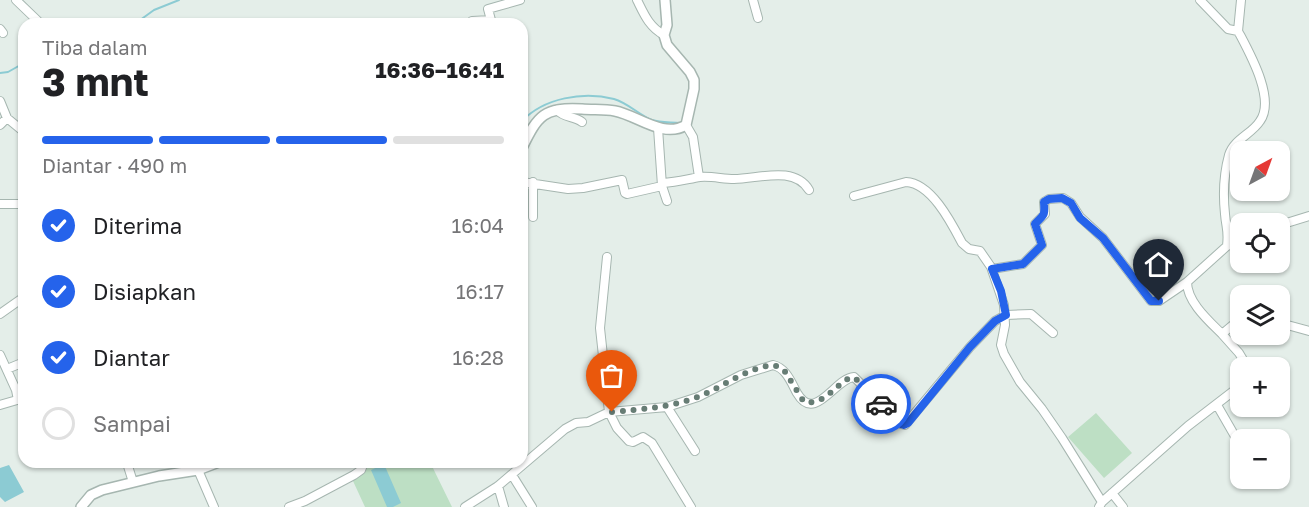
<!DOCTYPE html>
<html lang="id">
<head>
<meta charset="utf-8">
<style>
	:root { --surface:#fff; --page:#f6f6f6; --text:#202124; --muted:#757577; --line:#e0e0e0; --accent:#2563eb }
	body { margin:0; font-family:"Golos Text",sans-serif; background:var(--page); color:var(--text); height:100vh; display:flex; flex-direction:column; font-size:22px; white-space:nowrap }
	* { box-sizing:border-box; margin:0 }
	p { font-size:20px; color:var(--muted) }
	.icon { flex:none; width:33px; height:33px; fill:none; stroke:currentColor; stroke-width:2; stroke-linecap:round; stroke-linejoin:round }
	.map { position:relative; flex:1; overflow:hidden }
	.drawer { position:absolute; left:18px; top:18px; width:510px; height:450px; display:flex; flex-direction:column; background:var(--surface); border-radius:18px; box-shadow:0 2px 4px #0004 }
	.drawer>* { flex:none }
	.needle { width:39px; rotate:41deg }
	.controls { position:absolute; left:1230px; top:141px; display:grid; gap:12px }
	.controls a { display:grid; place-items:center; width:60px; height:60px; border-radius:12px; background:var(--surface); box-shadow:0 2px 4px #0004; font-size:30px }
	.pin { position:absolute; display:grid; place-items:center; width:51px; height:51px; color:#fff; margin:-62px -26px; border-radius:50% 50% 50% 0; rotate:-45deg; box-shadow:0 0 6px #0007 }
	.pin .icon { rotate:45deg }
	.courier { position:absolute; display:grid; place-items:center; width:60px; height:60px; margin:-30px; border:4px solid #2563eb; border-radius:50%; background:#fff; color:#222; box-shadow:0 2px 8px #0007 }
	.overview em { font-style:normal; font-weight:700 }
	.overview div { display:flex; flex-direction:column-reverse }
	.overview { display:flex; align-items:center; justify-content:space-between; height:102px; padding:0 24px }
	h1 { font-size:39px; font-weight:700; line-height:45px }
	.bar { display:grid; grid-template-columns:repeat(4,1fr); gap:9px 6px; align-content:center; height:72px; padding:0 24px }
	.bar i { height:8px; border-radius:4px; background:var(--line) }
	.bar .active { background:var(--accent) }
	.bar p { grid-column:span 4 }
	ol { padding:0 24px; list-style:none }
	li { display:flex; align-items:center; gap:18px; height:66px }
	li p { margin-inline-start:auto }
	li .icon { padding:6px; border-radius:50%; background:var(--accent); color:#fff; stroke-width:4 }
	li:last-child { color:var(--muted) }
	li i { width:33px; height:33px; border:3px solid var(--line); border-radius:50% }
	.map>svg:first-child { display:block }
	.green { fill:#bddfc4 }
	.water { fill:#8ccbd3 }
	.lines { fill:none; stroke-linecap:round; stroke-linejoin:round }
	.stream { stroke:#8ccbd3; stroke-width:2 }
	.minor-casing { stroke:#a6b6b0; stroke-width:10 }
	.tertiary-casing { stroke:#a6b6b0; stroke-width:12 }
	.minor { stroke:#fff; stroke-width:8 }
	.tertiary { stroke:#fff; stroke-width:9 }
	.done { stroke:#677d75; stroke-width:6; stroke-dasharray:0 10.8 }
	.route { stroke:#2563eb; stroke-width:8 }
</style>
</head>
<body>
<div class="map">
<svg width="1309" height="507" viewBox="0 0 1309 507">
	<rect width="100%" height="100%" fill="#e4eee9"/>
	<path class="green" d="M1096,413l36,40 -28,25 -36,-41z
		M374,462h56l22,45h-87l-12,-26 12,-16z"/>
	<path class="water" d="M384,464l17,39 -8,4h-6l-16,-37z
		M9,465l15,27 -19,10 -5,-5v-29z"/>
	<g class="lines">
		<path class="stream" d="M61,24l3,-3 16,3
			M131,24l5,-1 18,-13 25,-10
			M0,73l8,-1 16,-9
			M522,121c22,-23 61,-30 92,-22 14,4 25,16 38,21 8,3 19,2 28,3"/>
		<g class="minor-casing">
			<path id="minor" d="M16,0l25,24
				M637,0c7,14 12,27 27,35
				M753,0l5,18
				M1200,0l28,29 10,2 3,-31
				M472,24v-3l19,-1 -3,-11 32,-9
				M0,29l3,4
				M0,101l7,17 17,14
				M557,110c7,8 17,6 25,12
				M0,125l7,-7
				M686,125l7,12 6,40
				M658,128l4,58 5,15
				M522,182l46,7 15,-1 39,-8 3,13 2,1 35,-8
				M533,182v35
				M663,183c13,-1 25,-4 37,-6 12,-1 23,2 34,2 24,0 60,-14 75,11
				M854,196l52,-14c25,1 45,40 56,61l7,6 11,2 11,16 13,38 1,20 -4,20 3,9 16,28 22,27 20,29 40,64
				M0,204h24
				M1280,225l29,-9
				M1227,246c2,-16 -1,-18 -2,-32 -2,-19 -1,-41 4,-59 5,-16 23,-21 31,-34 16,-22 -11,-69 -22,-90
				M607,257l-7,71 9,84 8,16 12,13 4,1 10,-5 9,6 39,64
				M992,269l31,-5 19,-19 -7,-21 10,-10 -1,-12 5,-3 14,-1 8,5 9,14 23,21 48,63h8l28,-19
				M0,314l24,-17
				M1240,319l-18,15 17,19 9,15
				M1280,323l29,8
				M1222,334c-13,-13 -35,-32 -35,-52l40,-36 13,-6
				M0,355l16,35 2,10
				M7,369l17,-7
				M0,405l24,-7
				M1217,405l23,40
				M667,407l28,44
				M127,463l6,19
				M198,470l16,37
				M512,475l20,32
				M498,486l6,21
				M1112,493l11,14
				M289,507l16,-6 49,-26 7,-5 3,-8
				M465,507l33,-21 67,-57 11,-6 12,-1 21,-10 58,-5 31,-10 43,-22 32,-10c13,3 18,17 24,28 18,31 38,-15 57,-16l47,47 4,1 65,-78 25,-26 11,-6 25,-1 22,19
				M1099,507l3,-5 86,-76 52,-40"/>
		</g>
		<g class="tertiary-casing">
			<path id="tertiary" d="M522,148c16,-33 22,-41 60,-39 11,1 22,0 33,2 22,4 48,28 71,14l8,-36v-9l-4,-8 -23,-27 -3,-10 3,-10 -2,-25
				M81,507l10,-12 11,-5 57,-14 39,-6 21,-8"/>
		</g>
		<use href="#minor" class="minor"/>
		<use href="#tertiary" class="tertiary"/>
	</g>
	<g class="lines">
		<path class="done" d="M612,412c30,-3 55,-4 83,-14 27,-10 50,-30 79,-33l10,5 20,32c20,4 31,-17 47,-25l6,3 24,24"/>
		<path class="route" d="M881,404l20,20 3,1 4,-2 62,-76 25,-26 11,-6 -5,-24 -9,-22 31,-5 19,-19 -7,-21c9,-10 10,-7 9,-22l5,-3 13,-1 9,5 9,15 23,20 48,63h8"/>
	</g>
</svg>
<div class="controls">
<a><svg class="needle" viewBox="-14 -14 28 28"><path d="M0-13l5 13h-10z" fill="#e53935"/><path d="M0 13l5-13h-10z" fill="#757577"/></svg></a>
<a><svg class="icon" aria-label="locate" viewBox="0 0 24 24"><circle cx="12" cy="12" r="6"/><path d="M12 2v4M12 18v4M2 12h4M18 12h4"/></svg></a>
<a><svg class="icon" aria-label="layers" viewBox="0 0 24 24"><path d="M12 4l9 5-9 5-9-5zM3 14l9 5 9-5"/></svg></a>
<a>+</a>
<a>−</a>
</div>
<div class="pin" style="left:612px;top:412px;background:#ea580c"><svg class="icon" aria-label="bag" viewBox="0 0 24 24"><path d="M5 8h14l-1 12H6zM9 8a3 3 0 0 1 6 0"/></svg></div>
<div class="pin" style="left:1159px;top:301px;background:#1f2937"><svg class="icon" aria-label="home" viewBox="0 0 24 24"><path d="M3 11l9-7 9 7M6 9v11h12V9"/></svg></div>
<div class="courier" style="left:881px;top:404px"><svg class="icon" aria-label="car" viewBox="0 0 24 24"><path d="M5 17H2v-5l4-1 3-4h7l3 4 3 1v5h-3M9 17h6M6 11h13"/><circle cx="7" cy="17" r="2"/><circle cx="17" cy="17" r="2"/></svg></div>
<section class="drawer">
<div class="overview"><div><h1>3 mnt</h1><p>Tiba dalam</p></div><em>16:36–16:41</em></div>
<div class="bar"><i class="active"></i><i class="active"></i><i class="active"></i><i></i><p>Diantar · 490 m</p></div>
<ol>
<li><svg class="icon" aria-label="check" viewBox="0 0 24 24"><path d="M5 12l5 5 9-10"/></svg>Diterima<p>16:04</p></li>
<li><svg class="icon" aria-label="check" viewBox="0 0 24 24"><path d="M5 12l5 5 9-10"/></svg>Disiapkan<p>16:17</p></li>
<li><svg class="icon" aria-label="check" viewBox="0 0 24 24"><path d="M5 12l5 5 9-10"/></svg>Diantar<p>16:28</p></li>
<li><i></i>Sampai</li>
</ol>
</section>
</div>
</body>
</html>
